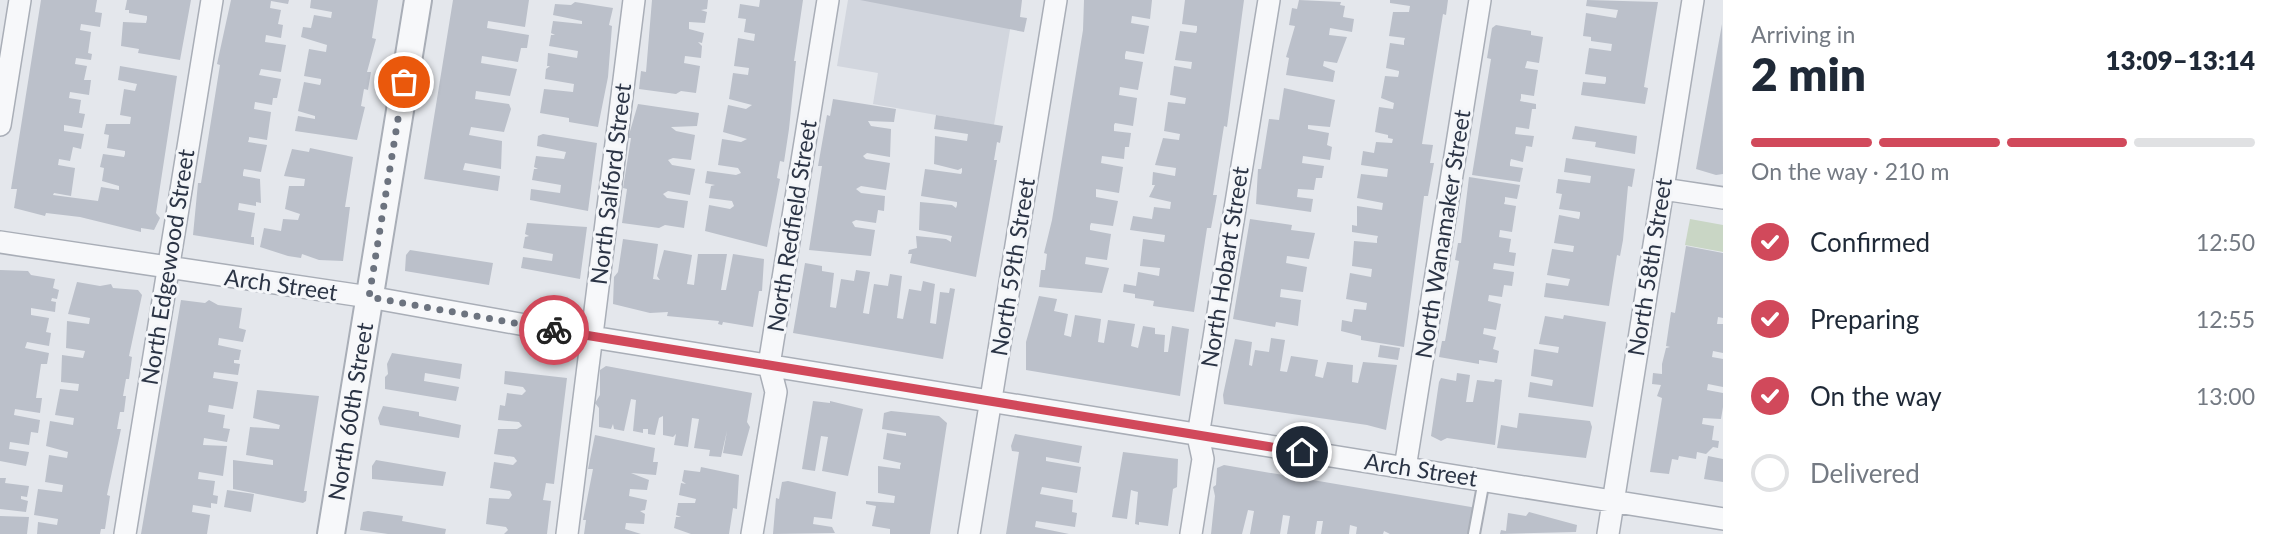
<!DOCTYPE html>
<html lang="en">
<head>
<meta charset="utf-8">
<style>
	:root { --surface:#fff; --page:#f6f6f7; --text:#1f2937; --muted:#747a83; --line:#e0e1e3; --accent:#d1495b }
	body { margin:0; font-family:Lato,sans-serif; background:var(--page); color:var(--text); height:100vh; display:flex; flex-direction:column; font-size:26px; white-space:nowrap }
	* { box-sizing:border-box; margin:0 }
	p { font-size:23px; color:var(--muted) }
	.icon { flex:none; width:38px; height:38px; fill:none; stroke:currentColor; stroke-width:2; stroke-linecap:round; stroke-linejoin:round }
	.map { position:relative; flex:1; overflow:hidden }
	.drawer { display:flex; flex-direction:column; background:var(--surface); width:560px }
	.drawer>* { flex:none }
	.pin { position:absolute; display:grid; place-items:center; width:60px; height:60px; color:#fff; margin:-30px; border:4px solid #fff; border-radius:50%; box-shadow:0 2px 7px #0007 }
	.courier { position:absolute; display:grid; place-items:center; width:70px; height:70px; margin:-35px; border:5px solid #d1495b; border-radius:50%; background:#fff; color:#222; box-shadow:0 2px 9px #0007 }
	.head em { font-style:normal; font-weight:800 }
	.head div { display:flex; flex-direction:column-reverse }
	.head { display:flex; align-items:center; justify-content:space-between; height:119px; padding:0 28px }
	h1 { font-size:46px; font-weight:800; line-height:52px }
	.bar { display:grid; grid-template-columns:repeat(4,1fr); gap:10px 7px; align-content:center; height:84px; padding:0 28px }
	.bar i { height:9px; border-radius:5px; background:var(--line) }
	.bar .on { background:var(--accent) }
	.bar p { grid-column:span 4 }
	ol { padding:0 28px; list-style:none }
	li { display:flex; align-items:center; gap:21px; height:77px }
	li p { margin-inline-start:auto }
	li .icon { padding:7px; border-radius:50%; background:var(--accent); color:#fff; stroke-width:4 }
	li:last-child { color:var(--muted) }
	li i { width:38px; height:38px; border:4px solid var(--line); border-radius:50% }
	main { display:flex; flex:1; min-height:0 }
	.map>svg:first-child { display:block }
	.built { fill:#d2d6de }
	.green { fill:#c9d6c5 }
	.building { fill:#bbc0ca }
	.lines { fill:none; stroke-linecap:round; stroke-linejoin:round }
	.service-casing { stroke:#a9aeb7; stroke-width:14 }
	.minor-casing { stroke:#a9aeb7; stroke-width:24 }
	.tertiary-casing { stroke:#a9aeb7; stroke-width:30 }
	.service { stroke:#f7f8fa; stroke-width:10 }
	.minor { stroke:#f7f8fa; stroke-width:21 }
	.tertiary { stroke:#f7f8fa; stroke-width:26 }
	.done { stroke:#6c737f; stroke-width:7; stroke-dasharray:0 12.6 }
	.route { stroke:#d1495b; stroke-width:9 }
	.labels { text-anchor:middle; stroke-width:6; stroke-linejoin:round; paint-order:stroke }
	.street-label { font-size:23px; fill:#2b3445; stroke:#f4f6f9 }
</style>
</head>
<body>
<main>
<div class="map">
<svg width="1723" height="534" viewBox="0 0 1723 534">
	<rect width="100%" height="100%" fill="#e4e7ec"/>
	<path class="built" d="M848,0h167l-21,125 -121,-21 5,-31 -41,-7z"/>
	<path class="green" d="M1690,219l33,6v27l-38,-7z"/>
	<path class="building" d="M41,0h56l-2,12 7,1 -2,14 -19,-3 -1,6 11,2 -3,21 4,1 -1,6 -15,-2 -1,6 12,2 -3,14h7l-2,15 -19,-3 -1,6 12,2 -2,13 6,1 -3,14 -18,-3v6l20,3 -3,15 -8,-2 -3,14 -11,-2 -1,6 17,3 -4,28 -17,-3 -1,2 45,6 3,-14 18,3v-4l-17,-5 2,-13 -4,-1 3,-13 21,3 1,-3v-3l-18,-3 2,-13 -5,-1 2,-10h24l1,-7 -11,-2 4,-26 11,2 2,-7 -19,-4 2,-14 57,10 -21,137 4,5 -6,12 -13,-2v4l-61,-15 -34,-4 -1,3 -31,-8 3,-19h-6z
		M127,0h64l-11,60 -42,-7 1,-4 -18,-3 2,-24 23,1 1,-4v-3l-18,-3v-3h-4z
		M231,0h58l-1,4 -17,-3 -1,7 11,2 -3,14 5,1 -2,13 -15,-3 -1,7 21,3 -5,27 -20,-3 -2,6 22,4 -4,19h-4l-1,7 -17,-3 -1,7 17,3 -4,28 -18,-3v2l-1,3 19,3 -6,27 -17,-3 -1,4v3l17,3 1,24 -5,-1v4l-17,-3 -1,7 17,3 -4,24h3v8l-61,-10 5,-52h3l19,-118 -3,-1z
		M311,0h67l-6,38 4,1 -9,33h4l-3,18 -4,-1 -3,17 4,1 -8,33 -62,-9 3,-15 17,3v-3l-17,-5 6,-29 16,3 1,-3v-3l-17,-3 5,-27 17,3 1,-7 -26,-8 2,-10 8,1 3,-13 17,3 1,-6 -22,-4z
		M453,0h76l-4,27 -37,-6 -1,7 42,7 -2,13h-6l-3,14 -36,-6 -1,7 36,6 -7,27 -34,-5 -1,8 34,5 2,5 -7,23 -33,-5 -2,8 33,6 -1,28 -36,-6 -2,7 37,6 -2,15 -74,-12z
		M652,0h56l-1,9 -6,1 6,2 -2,11 -16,-1v7l15,4 -2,10 -4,-1 4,4 -1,12 -16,-2 -1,7 16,3 -4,27 -15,-2 -5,3 -37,-5 2,-18 5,1z
		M760,0h43l-9,61h2l-7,68 -5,33 -4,-1 -3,17 3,1 -13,68 -62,-16 4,-26 21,4 4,-3 -2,-5 -23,-3 2,-12 4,-1 -10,-2 2,-12 29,4 5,-2 -3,-5 -20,-3 4,-26 19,3 6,-3 -24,-7 5,-27 18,4 6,-4 -23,-6 4,-26 15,2 1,-7 -15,-2 4,-28 16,3 1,-7 -11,-2 2,-13 -8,-1 2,-14 19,3z
		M860,0h162l-2,17 7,1 -3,14z
		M1084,0h68l-2,19 -18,-3 -1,7 18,3 -5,28 -18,-3 -1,4v4l18,3 -5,28 -18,-3 -1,8 18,3 -4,28 -18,-3 -1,2v6l17,2 -2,14h-4l-1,12 -22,-3 -1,7 22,4 -4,26 -23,-4v8l22,4 -5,25 -22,-3 -1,3v4l21,4 -4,26 -21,-3 -1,7 24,4 -7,25 -63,-6 2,-17h4l2,-16 -3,-1 8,-33 31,-190z
		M1185,0h59l-17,127 -3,-1 -11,69h4l-3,17 -3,16h-4l-13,84 -41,-6 1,-5 -19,-3v-4l-12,-2 1,-8 12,2 2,-14 21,4 1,-8 -20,-2 3,-27 21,3 1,-7 -35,-5 3,-14 19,3 2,-12 16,2 1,-7 -22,-5 6,-12h-3l1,-13 22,4 1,-8 -21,-3 8,-27 16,2 1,-6 -16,-3 4,-29 17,2 1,-6 -16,-3 4,-29 17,3 1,-7 -17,-2 5,-29 16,2 1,-3v-4l-15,-2z
		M1299,0l42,2 -1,3 5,1 -2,11 11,2 -2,13 -22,-4 -1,7 18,2 -10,26 -13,-2 -1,5 12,5 -2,11 -47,-7 3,-17 -3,-1 9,-31 -6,-1 3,-17 5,1z
		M1390,0h58l-2,15 -3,-1 -21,130 11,1 -3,18h4l-6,33h-4l-20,151 -43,-7v-4l-20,-5 1,-11 10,2 2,-13 12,1 1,-7 -21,-4 4,-26 21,4 1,-8 -20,-3 2,-25 23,2v-4l1,-3 -26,-4v-7l5,1v-20l25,4 1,-7 -26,-5 4,-24 26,3 1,-8 -27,-4 2,-14 11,2 2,-11 16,1 1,-4 -5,-1v-3l-13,-3 4,-25 14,2 1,-6 -13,-5 4,-22 13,1 1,-4v-2l-13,-3 4,-25 14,2v-4l1,-3 -16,-2 4,-24h16l1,-6 -20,-3z
		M1587,0l71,2 -14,85 4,1 -3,16 -64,-9 2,-13 22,2 1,-3v-4l-21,-3 4,-26 22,3 1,-7 -21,-3v-4l-8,-1 3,-23 30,5 2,-8 -32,-4z
		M575,2l38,6 -4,17 3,1 -4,51 -10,50 -29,-5v-4l-29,-5 4,-24 29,3 1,-8 -29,-5 1,-10 4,-3h-3l1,-13 29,5 1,-7 -29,-5 2,-11h4l-4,-2 2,-12 29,3v-3l-29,-6 2,-11 16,1z
		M1722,24l1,150 -7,1 -20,-6z
		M1496,25l35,6v4l12,2 -4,26 -12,-2 -2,7 13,2 -4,26 -13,-2v4l-1,3 16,3v5h-4l-3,20 -13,-2 -1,7 19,2 -2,11 -6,-1 -3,16 -12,-3 -1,4v3l13,2 -3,14 -48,-7 19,-116 -4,-1 5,-30z
		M1284,88l51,12 -5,27 -22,-2v4l21,4 -2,12 5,2 -2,13 -27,-4 -1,7 22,3 -2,12h-6l-2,12 -16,-1 -1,8 16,2 -2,13 -55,-8 2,-35h3l8,-50 10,1z
		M833,99l63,10 -2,13 -26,-1 3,5 20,3 -1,28 -23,-4 -4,3 3,3 24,4 -4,27 -25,-4 -5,3 5,4 24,3 -1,15 -6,-1 -2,13 -20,-3 -4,2 3,5 20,3 -4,26 -62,-6 13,-84h-4l9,-51 3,1z
		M638,104l61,9 -2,13 -26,1 5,4 19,4 -4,25 -18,-2 -5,2 4,5 23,4 -5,26 -22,-4 -5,3 4,4 21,3 -4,27 -19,-3 -6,3 -37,-5 5,-34 -4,-1 8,-50h-3z
		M936,115l67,11 -3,17 -3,-1 -3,18h3l-21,117 -66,-14 2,-9h-4l1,-4 8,-2 -1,-12 30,3 5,3v-3l1,-3 -33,-6 1,-28 32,3 4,3 1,-3v-3l-36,-6 4,-27 36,5 1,-2v-4l-4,2 -24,-6 1,-28 32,5 1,-7 -34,-5z
		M1575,126l62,10 -2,18 -40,-7 1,-5 -24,-3z
		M543,134l54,9 -9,68 -58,-11 1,-11 29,4 1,-8 -29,-5 2,-11h4l-4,-2 2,-11 28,3 2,-7 -29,-6 1,-10z
		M310,148l43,9 -8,50h5l-7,54 -24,-1 -17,-6 -1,4 -13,-2 -28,-9 4,-19 17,3 2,-12 15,1 2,-6 -15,-5 4,-23h15l1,-7 -21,-3 8,-27 17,3z
		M1566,158l69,11 -3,18 -4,-1 -5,54 -3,16 -3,-1 -8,51 -65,-9 2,-14 22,3 2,-7 -23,-4 5,-26 21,3 1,-6 -20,-3 5,-28 20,4 1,-4v-3l-21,-3 3,-15 -6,-1 2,-14 32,4 1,-7 -27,-4z
		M1469,177l51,8 -3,14 -12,-2v4l-1,3 12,2 -4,26 -12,-2 -1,7 12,2 -2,13 7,1 -2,13 -20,-3 -1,6 21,3 -2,14 -8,-1 -2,12 -13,-2 -1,6 13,3 -5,26 -12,-2 -1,6 13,3 -3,12 6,2 -2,12 -18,-3v4l-40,-7 3,-16h3l14,-80 -4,-1 3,-17h3z
		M1250,219l42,6 -1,5 24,3 -6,26 -22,-3 -1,7 21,4 -4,25 -22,-3 -1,8 21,3 -3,26 -22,-4 -1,5 -42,-8z
		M527,223l60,4 -7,52 -59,-11 2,-11 29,4 1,-7 -30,-6 2,-11 4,-1 -4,-2z
		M623,239l35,5 -5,35 7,1 -3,-4 7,-26 28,5 -5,29 7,1 4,-31h29l-6,36h5l7,-36 31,5 -2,32h-3l-6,36 -30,-5 -1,3 -4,-1 1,-3 -52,-5 1,-4 -18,1 -37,-9 1,-27 4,-5z
		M1686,246l37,7v65l-5,-1 -1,7h6v29l-10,-2 -1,6 11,2v28l-15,-3 -1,6 16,3v14l-2,12 -18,-1 -1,6 12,2 -2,14 7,1 -1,7 -5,-1 -7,7 -9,-2 -1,7 -17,-3 -1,4 -6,-1 -3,15 -19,-2 12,-74 -5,-2 4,-11 -9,-1 1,-11 9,1v-10l4,-16 4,-1 -4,-1 5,-34 4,1z
		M410,250l83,13 -4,22 -84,-14 1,-16z
		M805,263l17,3v5l12,2 -4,34 6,1 5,-29 13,2 2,-11 14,2 -7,41 6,1 5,-30 14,2 2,-12 12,2 -5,42 6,1 6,-30 12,2 2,-10 12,3 -5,39 6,1 4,-32 9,1 1,-5 5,1 -12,70 -150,-26z
		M0,270l28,1 3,4 24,4 -2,9 6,2 -2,9 -5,-1 -1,3 5,1 -1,10 -24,-4v7l18,3 -3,14 5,1 -2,13 -22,-4 -2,6 24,5 -2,11h-6l-5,34h6l-2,15 -25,-4 -1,6 26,5 -2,13 -7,-1 -2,13 -19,-3 -1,7 20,3 -3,14 -26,-5z
		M77,282l23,4 11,-2 2,4 25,2 4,5 -13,61 3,1 -3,22h-3l-3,17h3l-2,16h-4l-3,17h4l-14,66 3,1 -5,33h-4l-1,5h-63l1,-12 19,3 1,-6 -24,-4 4,-26 24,3 1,-7 -18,-3 4,-27 18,3 1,-6 -22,-6 4,-25 23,4 1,-7 -19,-3 5,-26 18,2 1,-7 -18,-2 1,-27 21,3 2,-7 -19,-3 1,-27 22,3 1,-6 -22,-4z
		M1039,296l18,3 -3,12 14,3 -4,21 7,2 4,-22 26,4 -3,23 6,1 4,-23 27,4 -4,22 7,2 5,-22 12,2v6l10,1 -1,17h4l4,-26 17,3 -9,67 -154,-26v-28z
		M181,300l24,3 4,-3 9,5 24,3 -3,20 7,2 -3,12 -24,-4 -1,7 23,5 -2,10h-5v3l6,1 -2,11 -24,-3 -1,6 25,4 -5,27 -24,-4 -1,7 17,3 -2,13 7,1 -3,13 -23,-4 -1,7 24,1 -4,30 -24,-4 -1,7 17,2 -2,14 5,1 -1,8 -6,-1v5l-18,-3 -1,7 18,3 -3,19h-66z
		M1564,315l42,7 -13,85 -65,-10 2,-15 22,4 1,-6 -22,-4 3,-27 24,4 1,-6 -20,-3 6,-28 18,3z
		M1271,338l14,2 -5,31 7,1 4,-16 27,4 -3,16 8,2 4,-16 26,3 -1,17 6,1 5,-21 34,3 -11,65 -19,-5 -143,-21 -1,-9 12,-56 17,3 -3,23 3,1 3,-16 14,2z
		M1380,345l20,3 -2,12 -20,-3z
		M392,353l70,11 -2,15 -35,-6 -1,8 35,6 -3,14 -71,-12v-12l3,-3 -1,-10z
		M606,366l146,27 -5,29 3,5 -8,29 -19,-3 4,-22 -6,26 -12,-1 1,-6 -16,-2 5,-29 -7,-1 -4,29 -14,-2 2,-11 -3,3 -10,-2v-19l-4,2 -4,17 -7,-1v-5h-5v4l-10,-2 3,-31 -5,-1 -7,32 -10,-2 -1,-5 -2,5 -12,-2v-19l-4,-5 5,-8v-25z
		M505,371l62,7 -13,106 -8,-1 -3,17 8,1 -4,33h-43l4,-4 -2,-3 -20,-3 3,-26 20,1 3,-4 -2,-4 -20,-3 4,-26 19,3 4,-4 -3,-4 -20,-3 4,-25h19l5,-3 -3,-4 -21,-2 2,-15 5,1 2,-13 15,2 4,-4 -3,-4 -19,-3z
		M1457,373l13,2 -4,27h7l4,-22 17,2 1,-3 7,1 -7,65 -48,-7 -6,3 -10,-5 8,-54 2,-4 15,3z
		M257,390l62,6 -15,95h3l-1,10 -3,2 -70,-14v-29l40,5v-5l-27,-5 4,-28 29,2 1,-4 -27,-7z
		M813,401l17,2v-2l33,8 -15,67 -26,-5 6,-34 -7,-1 -6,35 -13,-2z
		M383,406l36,6v4l42,9 -2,13 -79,-13 -2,-7z
		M891,411l48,5 8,7 -17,111h-40v-5l-18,-3 4,-20 -10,-2v-3l28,2 1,-7 -17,-3v-27l22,3v-3l1,-3 -18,-4 4,-26 19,3v-3l-24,-4 2,-16z
		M1519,413l71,8 2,6 -6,31 -89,-10 4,-23 16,3z
		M1015,434l67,12 -3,17 -33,-6v4l35,6 -4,26 -35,-6 -2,7 33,6 -1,12 5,1 -2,14 -39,-6 -1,6 34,7h-63l13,-82 -7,-1 -1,-5z
		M595,435l60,13 -2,14h5l-2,13 -25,-2 18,7 -2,10 -17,-1 -1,7 18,4 -2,10 -5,1 5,3 -1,10 -18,-1 -1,6 16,5h-57l2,-14h-3l10,-51h-5z
		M1123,452l55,7 -1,28 -4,2 -5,37 -29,-4v3l-4,-1 3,-32 -4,-1 -3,-1 -4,29 -15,-2z
		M1708,456l15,3v23l-19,-3z
		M376,460l70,12 -3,14 -71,-7v-13z
		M1224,465l253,43 -4,26h-83l-6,-3 -1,3h-27l1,-7 -7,-2 -1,9h-28l2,-13h-6l-2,13h-28l3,-18 -7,-1 -3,19h-30l4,-23 -6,-1 -6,24h-31l4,-38 -2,-9 3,-2 1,-17z
		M701,467l38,8 -2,34 -4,-1 -4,26h-38l-17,-6 2,-11h5l-5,-2 2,-12h17l1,-4 -17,-4 2,-12 5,1 -4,-3 2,-11 16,2z
		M0,478h6l-1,5 24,3 -2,11 -6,-1v3l7,2 -2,11 -26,-3z
		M788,481l48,11 -4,27 -18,-2 -1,7 19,3 3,6 -62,1 3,-36 3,1 3,-17z
		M227,490l27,4 -3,18 -27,-5z
		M368,511l35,5 -1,5 44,8 -1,5h-57l-28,-4 3,-18z
		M1529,512l48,13 -1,7 -76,2 1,-4 5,1 2,-18 18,3z
		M0,516l29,1 -2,17h-27z"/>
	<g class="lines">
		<g class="service-casing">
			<path id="service" d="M1474,534l10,-54"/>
		</g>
		<g class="minor-casing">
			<path id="minor" d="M0,125l20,-125
				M1663,189l60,9
				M0,242l369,55 223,40 1131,182
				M1405,468l75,-468
				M125,534l87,-534
				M567,534l67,-534
				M752,534l24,-142 -7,-27 59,-365
				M969,534l87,-534
				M1191,534l12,-75 -5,-23 71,-436
				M1608,534l85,-534"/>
		</g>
		<g class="tertiary-casing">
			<g id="tertiary">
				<path id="s1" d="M331,534l87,-534"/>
			</g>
		</g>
		<use href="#service" class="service"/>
		<use href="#minor" class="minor"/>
		<use href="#tertiary" class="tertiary"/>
	</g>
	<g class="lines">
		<path class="done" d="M404,82l-35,215 185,33"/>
		<path class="route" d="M554,330l748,122"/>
	</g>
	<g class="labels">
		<g class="street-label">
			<text transform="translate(611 184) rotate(-83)" y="8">North Salford Street</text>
			<text transform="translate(792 226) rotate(-81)" y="8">North Redfield Street</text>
			<text transform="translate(1443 234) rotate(-81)" y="8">North Wanamaker Street</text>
			<text transform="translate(168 267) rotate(-81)" y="8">North Edgewood Street</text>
			<text transform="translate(1013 267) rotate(-81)" y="8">North 59th Street</text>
			<text transform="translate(1225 267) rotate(-81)" y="8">North Hobart Street</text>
			<text transform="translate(1650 267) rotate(-81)" y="8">North 58th Street</text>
			<text transform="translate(281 285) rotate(8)" y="8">Arch Street</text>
			<text dy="8" stroke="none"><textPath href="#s1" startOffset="124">North 60th Street</textPath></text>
			<text transform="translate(1421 470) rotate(9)" y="8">Arch Street</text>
		</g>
	</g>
</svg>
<div class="pin" style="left:404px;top:82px;background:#ea580c"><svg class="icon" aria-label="bag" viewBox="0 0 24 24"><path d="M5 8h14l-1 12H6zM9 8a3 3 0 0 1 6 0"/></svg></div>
<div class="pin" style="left:1302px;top:452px;background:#1f2937"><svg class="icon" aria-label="home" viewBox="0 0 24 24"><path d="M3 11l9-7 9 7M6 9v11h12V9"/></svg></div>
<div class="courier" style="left:554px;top:330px"><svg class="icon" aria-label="bike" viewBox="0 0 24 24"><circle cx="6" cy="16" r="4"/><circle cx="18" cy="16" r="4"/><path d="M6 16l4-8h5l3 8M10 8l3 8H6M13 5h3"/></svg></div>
</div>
<section class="drawer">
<div class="head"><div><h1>2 min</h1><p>Arriving in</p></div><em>13:09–13:14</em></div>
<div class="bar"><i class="on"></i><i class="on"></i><i class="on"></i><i></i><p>On the way · 210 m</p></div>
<ol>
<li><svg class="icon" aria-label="check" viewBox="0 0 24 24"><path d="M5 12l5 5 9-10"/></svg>Confirmed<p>12:50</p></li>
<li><svg class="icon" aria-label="check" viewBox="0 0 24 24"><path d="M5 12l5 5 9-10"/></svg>Preparing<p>12:55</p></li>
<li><svg class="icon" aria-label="check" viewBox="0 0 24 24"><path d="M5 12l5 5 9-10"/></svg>On the way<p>13:00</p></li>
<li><i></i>Delivered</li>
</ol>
</section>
</main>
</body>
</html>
